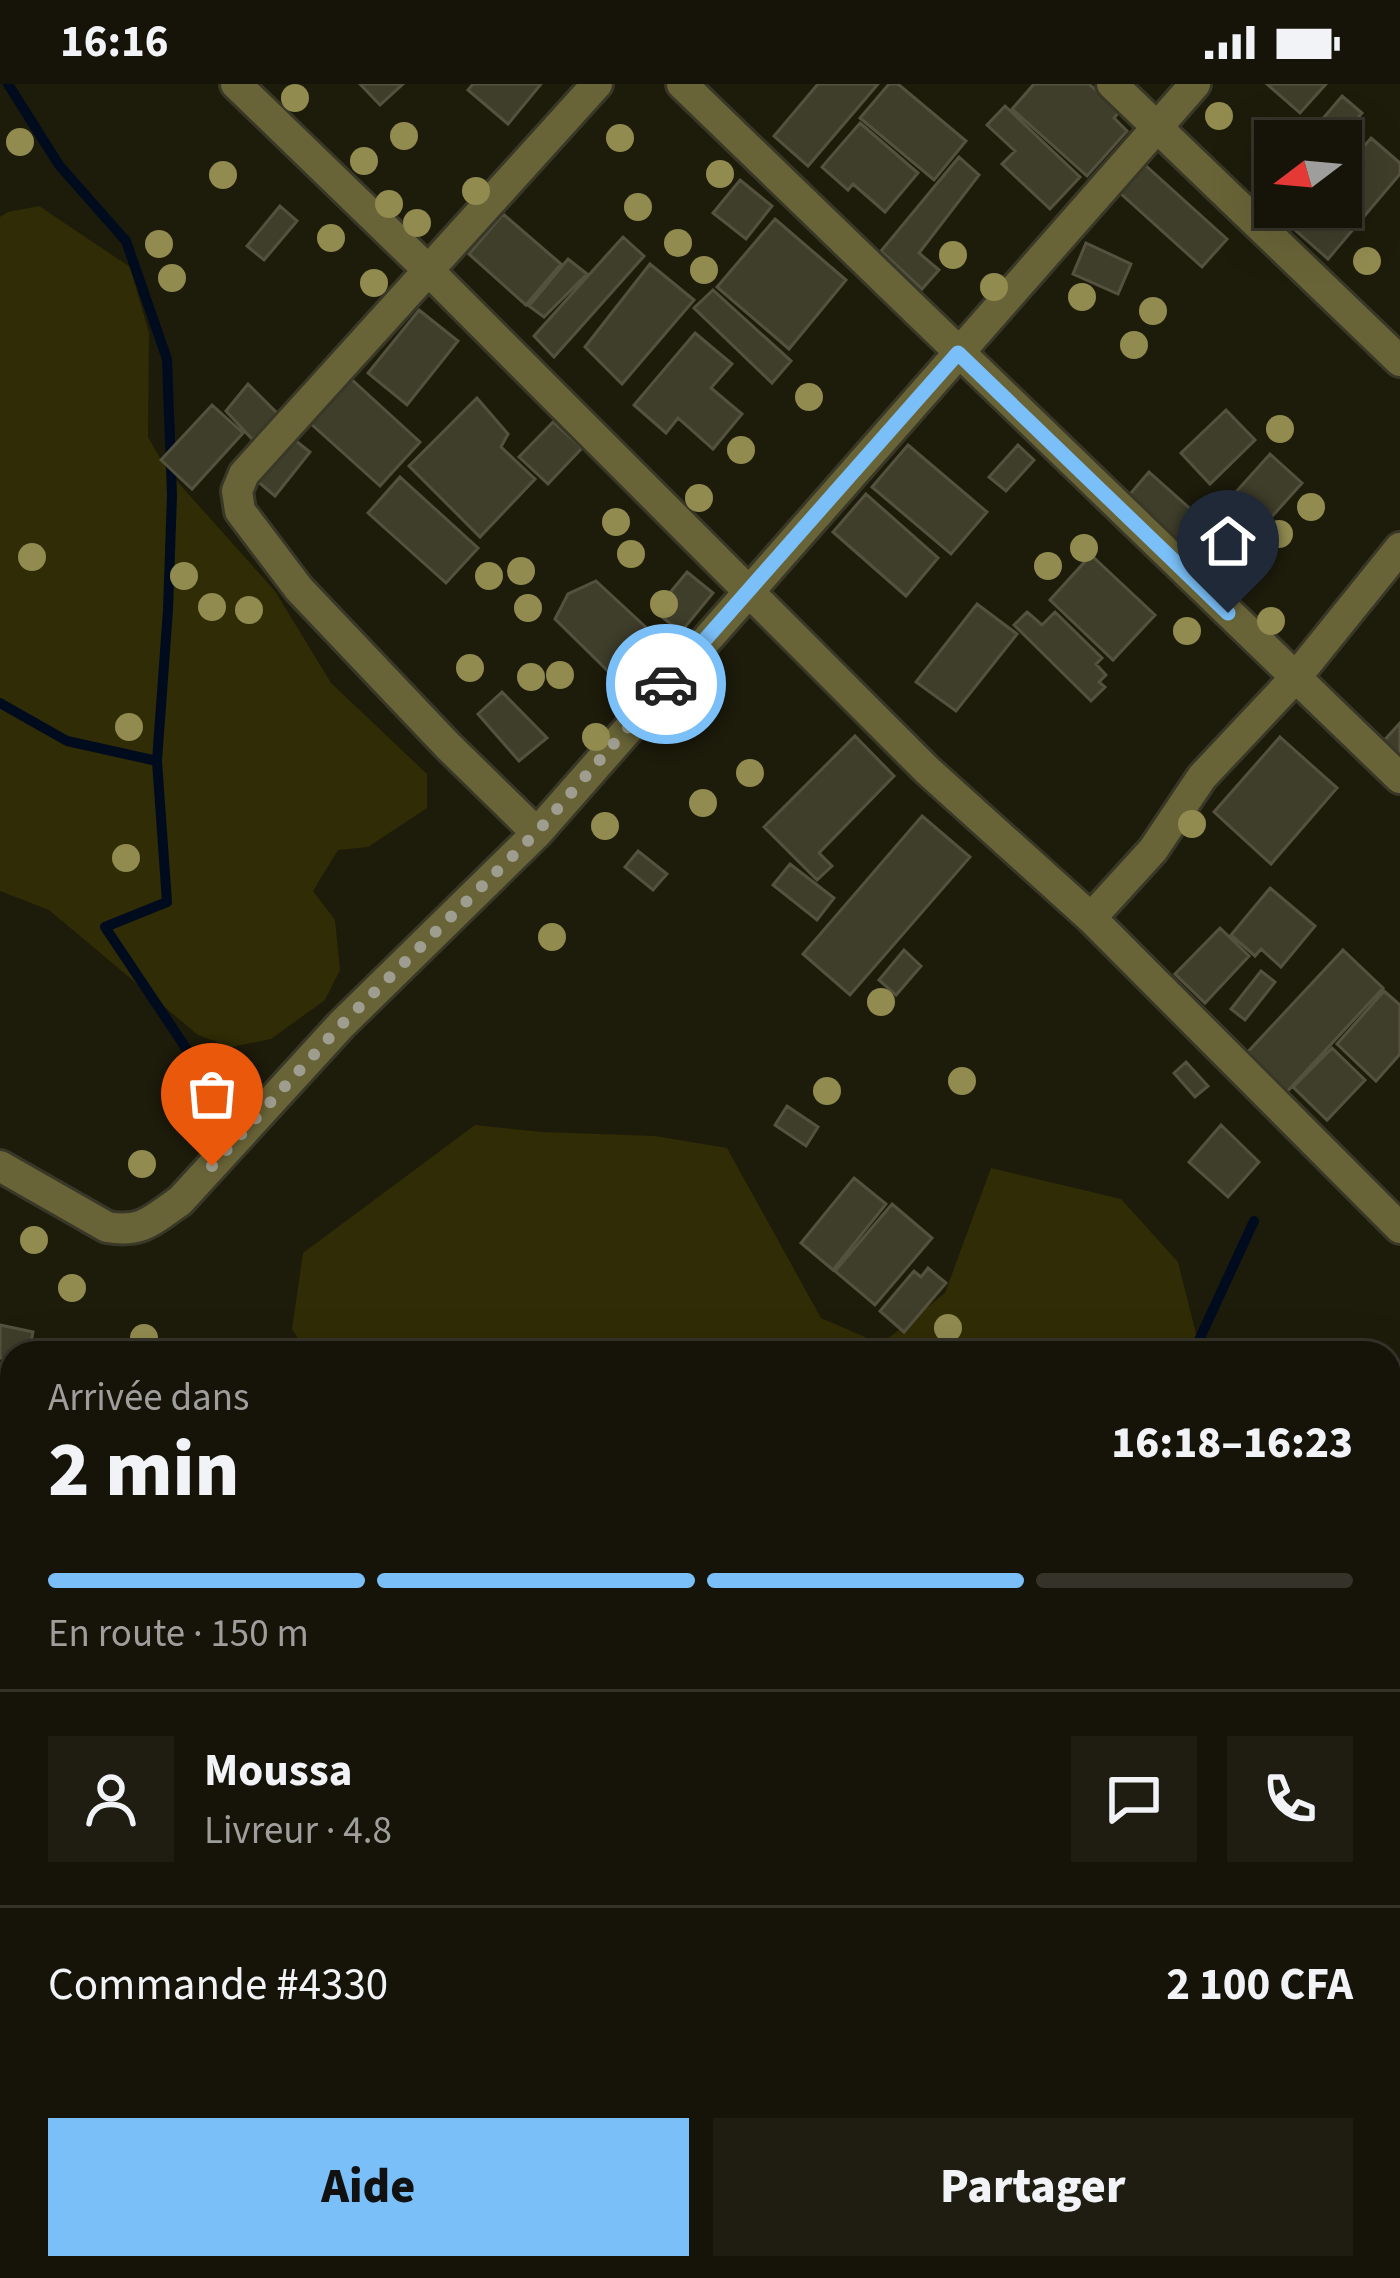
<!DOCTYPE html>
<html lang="fr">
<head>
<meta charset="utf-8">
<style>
	:root { --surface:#161408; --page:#1f1d12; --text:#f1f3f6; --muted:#9e9e9c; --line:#353329; --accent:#7abff8 }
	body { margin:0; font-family:"Source Sans 3",sans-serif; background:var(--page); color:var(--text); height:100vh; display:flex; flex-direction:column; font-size:45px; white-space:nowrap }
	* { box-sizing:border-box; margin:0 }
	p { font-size:39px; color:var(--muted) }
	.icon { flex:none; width:66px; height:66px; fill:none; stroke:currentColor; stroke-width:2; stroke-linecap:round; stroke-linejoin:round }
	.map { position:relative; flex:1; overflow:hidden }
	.details { position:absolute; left:0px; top:1257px; width:1401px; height:939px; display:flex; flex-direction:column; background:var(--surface); border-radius:36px 36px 0 0; box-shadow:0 12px 48px #0002,0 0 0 3px var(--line) }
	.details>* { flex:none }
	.needle { width:78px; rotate:254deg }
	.controls { position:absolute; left:1254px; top:36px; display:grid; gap:24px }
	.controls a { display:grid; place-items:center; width:108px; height:108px; border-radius:0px; background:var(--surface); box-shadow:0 12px 48px #0002,0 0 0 3px var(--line); font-size:60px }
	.pin { position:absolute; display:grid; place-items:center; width:102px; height:102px; color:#fff; margin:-123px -51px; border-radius:50% 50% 50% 0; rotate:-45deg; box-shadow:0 0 12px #0007 }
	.pin .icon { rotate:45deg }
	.courier { position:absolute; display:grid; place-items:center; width:120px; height:120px; margin:-60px; border:9px solid #7abff8; border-radius:50%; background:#fff; color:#222; box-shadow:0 3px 15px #0007 }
	.summary em { font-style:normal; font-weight:800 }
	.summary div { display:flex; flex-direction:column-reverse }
	.summary { display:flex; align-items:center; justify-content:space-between; height:204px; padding:0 48px }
	h1 { font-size:78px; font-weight:800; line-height:90px }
	.bar { display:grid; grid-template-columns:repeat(4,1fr); gap:18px 12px; align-content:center; height:144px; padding:0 48px }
	.bar i { height:15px; border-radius:9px; background:var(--line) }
	.bar .on { background:var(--accent) }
	.bar p { grid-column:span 4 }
	.line { display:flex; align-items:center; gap:30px; padding:0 48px; border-top:3px solid var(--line) }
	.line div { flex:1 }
	.round { display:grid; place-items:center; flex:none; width:126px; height:126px; border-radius:0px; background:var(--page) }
	.primary-button { display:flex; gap:24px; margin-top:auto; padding:24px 48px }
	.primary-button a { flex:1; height:138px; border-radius:0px; background:var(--accent); color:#111; font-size:48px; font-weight:800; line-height:138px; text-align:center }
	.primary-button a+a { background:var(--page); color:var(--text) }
	.status { display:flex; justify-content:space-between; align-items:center; height:84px; padding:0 60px; background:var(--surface); direction:ltr }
	.status svg { height:33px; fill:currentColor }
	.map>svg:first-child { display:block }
	.green { fill:#302c05 }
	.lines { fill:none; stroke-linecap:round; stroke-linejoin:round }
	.stream { stroke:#000c1e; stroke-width:10 }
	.building { fill:#3f3e2b; stroke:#54523f; stroke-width:3 }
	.minor-casing { stroke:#393727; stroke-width:36 }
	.minor { stroke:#696437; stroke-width:30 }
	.tree { fill:#918b50 }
	.done { stroke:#9e9d8f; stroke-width:12; stroke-dasharray:0 21.6 }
	.route { stroke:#7abff8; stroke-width:15 }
</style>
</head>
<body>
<div class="status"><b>16:16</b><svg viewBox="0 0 49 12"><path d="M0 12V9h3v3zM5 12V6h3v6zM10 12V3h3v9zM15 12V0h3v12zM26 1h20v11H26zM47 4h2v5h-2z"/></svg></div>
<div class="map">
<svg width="1400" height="2194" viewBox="0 0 1400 2194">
	<rect width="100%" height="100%" fill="#1d1b0a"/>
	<path class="green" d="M39,122l91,61 19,66 -1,104 19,33 108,121 56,92 96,91v34l-59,39 -30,3 -25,41 22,29 5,50 -15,30 -54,39 -40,8 -33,-12 -149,-125 -49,-19v-674l8,-5z
		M475,1041l67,7 113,4 72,12 94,170 60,26 64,-51 46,-125 130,31 57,63 23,91h-894l-15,-24 11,-76z
		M1389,1736l11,12v446h-254l-7,-10h250z"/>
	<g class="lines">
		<path class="stream" d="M8,0l51,81 67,76 41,118 5,136 -4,115 -11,151 10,141 -62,25 125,187
			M0,619l67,38 90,20
			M1193,1269l61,-132"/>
	</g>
	<path class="building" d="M360,0h43l-23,21z
		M473,0h68l-33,40 -40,-34z
		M818,0h60l-70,82 -34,-30z
		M889,0h9l68,57 -32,39 -74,-62z
		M1034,0h55l31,27 -6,7 13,13 -40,45 -75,-67z
		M1267,0h59l-26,29z
		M1342,12l20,17 -23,28h-35z
		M1005,22l75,71 -30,32 -48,-45 13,-13 -28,-26z
		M860,39l58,50 -33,39 -32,-28 -5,6 -26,-23z
		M1371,54l29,25v11l-72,85 -34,-30 19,-22h28v-34z
		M959,73l20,18 -60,78 20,17 -17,19 -41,-38z
		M1145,81l82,74 -25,28 -82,-74z
		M1275,93v30h9l-4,5 -20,-17z
		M740,96l32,26 -26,33 -33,-26z
		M280,122l17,15 -33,39 -17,-14z
		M503,130l58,50 -35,41 -57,-51z
		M775,135l71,61 -57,69 -72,-62z
		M623,153l21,19 -90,101 -20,-21z
		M1086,159l45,21 -13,30 -45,-20z
		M568,175l19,15 -43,43 -15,-11z
		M650,180l44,36 -72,84 -37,-37z
		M713,206l78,71 -19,22 -78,-75z
		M419,226l39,31 -51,64 -39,-32z
		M695,249l37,31 -21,24 31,26 -29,35 -35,-31 -12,15 -32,-28z
		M350,294l70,64 -40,44 -70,-63z
		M248,300l30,30 -11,16 -15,9 -26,-28z
		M477,314l31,36 -7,13 34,32 -55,58 -71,-71z
		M212,321l31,28 -51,56 -31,-29z
		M1226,326l29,30 -45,44 -29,-31z
		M553,338l29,26 -34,36 -29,-27z
		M291,353l19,15 -35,44 -19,-16z
		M908,361l79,67 -36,42 -79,-67z
		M1018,361l16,15 -28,31 -17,-14z
		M1270,370l32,29 -61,68 -32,-29z
		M1149,388l74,66 -26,29 -73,-66z
		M400,393l78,71 -32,35 -78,-70z
		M866,410l72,64 -32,38 -73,-64z
		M1091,471l64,60 -42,45 -63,-60z
		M687,488l26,21 -32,39 -19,-15 14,-16 -8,-6z
		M596,497l55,51 -39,43 -57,-56 13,-25z
		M977,520l40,30 -61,77 -40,-29z
		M1027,528l15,13 13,-13 47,46 -6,6 10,11 -7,7 6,5 -14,14 -77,-76z
		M502,608l45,46 -28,23 -41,-47z
		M1400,639v41l-20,-19z
		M855,652l39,40 -75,77 13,13 -15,14 -53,-53z
		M1280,653l57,51 -66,76 -57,-52z
		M922,732l48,41 -120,138 -47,-41z
		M638,767l29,23 -14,16 -28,-23z
		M790,780l44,34 -17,22 -44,-35z
		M1270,804l45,38 -34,41 -20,-18 -6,7 -24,-21z
		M1220,844l29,28 -44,47 -30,-29z
		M904,866l17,16 -25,29 -17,-15z
		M1343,866l40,38 -99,107 -40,-39z
		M1261,887l14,11 -30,38 -14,-11z
		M1384,907l16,14v49l-24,27 -39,-37z
		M1332,964l33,32 -38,40 -34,-33z
		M1186,978l22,24 -13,11 -21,-24z
		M787,1022l31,21 -12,19 -31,-21z
		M1221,1041l38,37 -31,35 -39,-35z
		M854,1094l32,26 -53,66 -32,-27z
		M892,1120l40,34 -57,67 -40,-34z
		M928,1184l18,15 -42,49 -24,-21 34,-40 7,6z
		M0,1241l33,7 -4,21h-17v8l-12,-3z
		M1400,1310v37l-11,-9v-15z
		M0,1564l12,4 -12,50z"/>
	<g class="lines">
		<g class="minor-casing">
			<path id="minor" d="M236,0l192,186 499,500 164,148 309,310
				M682,0l718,694
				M1112,0l288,277
				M537,749l-89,-87 -149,-157 -59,-78 -3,-20 7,-17 353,-390
				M1091,834l62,-68 49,-73 94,-100 104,-129
				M0,1082l107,61c36,6 45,-7 73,-26l161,-176 196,-192 658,-749
				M0,1542l12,3
				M0,1676l12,-41
				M0,1813l12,2"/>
		</g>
		<use href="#minor" class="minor"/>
	</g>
	<g class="tree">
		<circle cx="295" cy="14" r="14"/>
		<circle cx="1219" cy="32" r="14"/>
		<circle cx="404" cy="52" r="14"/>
		<circle cx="620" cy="54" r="14"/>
		<circle cx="20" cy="58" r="14"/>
		<circle cx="364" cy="77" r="14"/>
		<circle cx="720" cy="90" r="14"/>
		<circle cx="223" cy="91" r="14"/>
		<circle cx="476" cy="107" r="14"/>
		<circle cx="389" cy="120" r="14"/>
		<circle cx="638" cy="123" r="14"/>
		<circle cx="417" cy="139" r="14"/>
		<circle cx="331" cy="154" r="14"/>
		<circle cx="678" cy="159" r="14"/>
		<circle cx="159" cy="160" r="14"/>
		<circle cx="953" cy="171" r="14"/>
		<circle cx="1367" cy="177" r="14"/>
		<circle cx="704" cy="186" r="14"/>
		<circle cx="172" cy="194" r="14"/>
		<circle cx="374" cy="199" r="14"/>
		<circle cx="994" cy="203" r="14"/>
		<circle cx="1082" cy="213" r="14"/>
		<circle cx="1153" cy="227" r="14"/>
		<circle cx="1134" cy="261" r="14"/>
		<circle cx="809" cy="313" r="14"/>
		<circle cx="1280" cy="345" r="14"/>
		<circle cx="741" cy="366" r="14"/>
		<circle cx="699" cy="414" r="14"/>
		<circle cx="1311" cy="423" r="14"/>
		<circle cx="616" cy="438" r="14"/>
		<circle cx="1279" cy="450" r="14"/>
		<circle cx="1084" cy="464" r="14"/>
		<circle cx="631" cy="470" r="14"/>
		<circle cx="32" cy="473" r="14"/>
		<circle cx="1048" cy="482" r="14"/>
		<circle cx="521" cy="487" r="14"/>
		<circle cx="184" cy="492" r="14"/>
		<circle cx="489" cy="492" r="14"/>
		<circle cx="1236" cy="495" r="14"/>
		<circle cx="664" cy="520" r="14"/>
		<circle cx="212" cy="523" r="14"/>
		<circle cx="528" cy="524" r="14"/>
		<circle cx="249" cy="526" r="14"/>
		<circle cx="1271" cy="537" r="14"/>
		<circle cx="1187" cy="547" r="14"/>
		<circle cx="470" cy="584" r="14"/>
		<circle cx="560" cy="591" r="14"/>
		<circle cx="531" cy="593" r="14"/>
		<circle cx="129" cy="643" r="14"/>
		<circle cx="596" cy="653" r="14"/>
		<circle cx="750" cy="689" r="14"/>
		<circle cx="703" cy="719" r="14"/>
		<circle cx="1192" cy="740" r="14"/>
		<circle cx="605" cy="742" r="14"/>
		<circle cx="126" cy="774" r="14"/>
		<circle cx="552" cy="853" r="14"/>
		<circle cx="881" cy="918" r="14"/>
		<circle cx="962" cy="997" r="14"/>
		<circle cx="827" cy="1007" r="14"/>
		<circle cx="142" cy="1080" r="14"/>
		<circle cx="34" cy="1156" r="14"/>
		<circle cx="72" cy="1204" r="14"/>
		<circle cx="948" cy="1244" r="14"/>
		<circle cx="144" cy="1254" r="14"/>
	</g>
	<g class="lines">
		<path class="done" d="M212,1082l129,-141 196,-193 129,-148"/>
		<path class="route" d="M666,600l292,-331 270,260"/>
	</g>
</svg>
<div class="controls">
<a><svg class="needle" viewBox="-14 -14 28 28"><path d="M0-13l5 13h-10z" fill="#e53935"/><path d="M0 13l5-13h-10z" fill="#9e9e9c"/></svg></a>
</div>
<div class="pin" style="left:212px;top:1082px;background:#ea580c"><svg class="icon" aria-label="bag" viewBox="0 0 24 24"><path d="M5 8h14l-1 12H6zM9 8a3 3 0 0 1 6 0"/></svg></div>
<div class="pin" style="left:1228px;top:529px;background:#1f2937"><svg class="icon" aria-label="home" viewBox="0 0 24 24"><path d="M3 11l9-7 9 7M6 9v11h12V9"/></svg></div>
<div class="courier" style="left:666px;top:600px"><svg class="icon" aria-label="car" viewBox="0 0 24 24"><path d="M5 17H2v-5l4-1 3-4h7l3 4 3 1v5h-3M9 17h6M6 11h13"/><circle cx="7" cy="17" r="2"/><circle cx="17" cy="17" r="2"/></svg></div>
<section class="details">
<div class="summary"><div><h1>2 min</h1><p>Arrivée dans</p></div><em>16:18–16:23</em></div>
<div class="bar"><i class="on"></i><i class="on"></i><i class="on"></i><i></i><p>En route · 150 m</p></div>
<div class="line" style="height:216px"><a class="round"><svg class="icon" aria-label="person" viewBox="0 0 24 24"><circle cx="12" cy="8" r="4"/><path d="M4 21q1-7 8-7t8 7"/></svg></a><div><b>Moussa</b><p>Livreur · 4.8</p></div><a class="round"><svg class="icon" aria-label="chat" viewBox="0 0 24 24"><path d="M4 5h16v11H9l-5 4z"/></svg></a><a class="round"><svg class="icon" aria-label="phone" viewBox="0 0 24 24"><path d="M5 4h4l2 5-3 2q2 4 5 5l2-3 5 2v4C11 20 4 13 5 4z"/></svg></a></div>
<div class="line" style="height:156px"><div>Commande #4330</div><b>2 100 CFA</b></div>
<div class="primary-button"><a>Aide</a><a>Partager</a></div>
</section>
</div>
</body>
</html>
